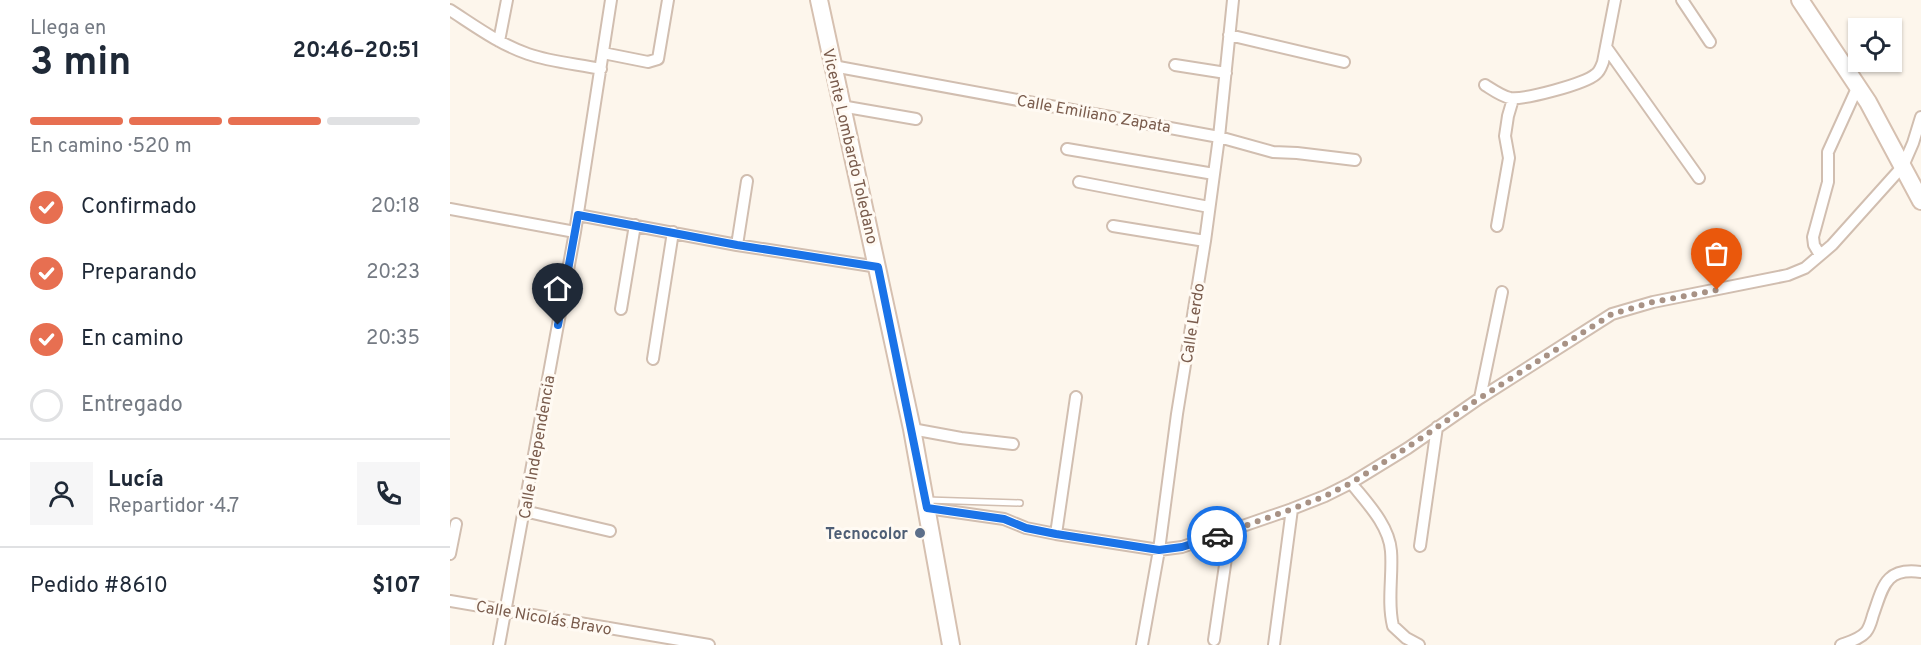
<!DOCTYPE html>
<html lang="es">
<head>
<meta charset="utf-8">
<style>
	:root { --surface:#fff; --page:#f6f6f7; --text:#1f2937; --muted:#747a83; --line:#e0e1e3; --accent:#e76f51 }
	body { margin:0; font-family:Overpass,sans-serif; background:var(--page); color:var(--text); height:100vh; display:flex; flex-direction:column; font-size:22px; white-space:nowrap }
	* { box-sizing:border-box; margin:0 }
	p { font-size:20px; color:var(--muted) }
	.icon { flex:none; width:33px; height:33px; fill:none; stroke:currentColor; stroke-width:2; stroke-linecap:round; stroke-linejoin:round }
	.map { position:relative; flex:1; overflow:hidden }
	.panel { display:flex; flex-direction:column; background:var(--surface); width:450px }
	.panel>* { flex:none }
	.controls { position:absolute; left:1398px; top:18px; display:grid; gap:12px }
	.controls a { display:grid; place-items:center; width:54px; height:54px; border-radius:0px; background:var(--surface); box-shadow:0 2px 4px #0004; font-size:30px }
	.pin { position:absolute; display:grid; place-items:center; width:51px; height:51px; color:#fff; margin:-62px -26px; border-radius:50% 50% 50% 0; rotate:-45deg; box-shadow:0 0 6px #0007 }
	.pin .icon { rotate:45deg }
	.courier { position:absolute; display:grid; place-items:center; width:60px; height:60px; margin:-30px; border:4px solid #1a73e8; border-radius:50%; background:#fff; color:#222; box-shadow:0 2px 8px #0007 }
	.headline em { font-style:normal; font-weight:700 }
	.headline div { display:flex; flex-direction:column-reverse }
	.headline { display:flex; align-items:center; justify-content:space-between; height:102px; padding:0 30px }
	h1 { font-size:39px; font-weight:700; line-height:45px }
	.bar { display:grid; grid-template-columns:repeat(4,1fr); gap:9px 6px; align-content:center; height:72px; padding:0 30px }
	.bar i { height:8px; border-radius:4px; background:var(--line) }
	.bar .active { background:var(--accent) }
	.bar p { grid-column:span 4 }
	.line { display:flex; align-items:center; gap:15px; padding:0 30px; border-top:2px solid var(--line) }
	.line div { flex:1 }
	.round { display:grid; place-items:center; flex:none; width:63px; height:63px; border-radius:0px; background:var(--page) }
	ol { padding:0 30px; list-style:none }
	li { display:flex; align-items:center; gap:18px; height:66px }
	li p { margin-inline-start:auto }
	li .icon { padding:6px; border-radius:50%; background:var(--accent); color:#fff; stroke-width:4 }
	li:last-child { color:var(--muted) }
	li i { width:33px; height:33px; border:3px solid var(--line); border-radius:50% }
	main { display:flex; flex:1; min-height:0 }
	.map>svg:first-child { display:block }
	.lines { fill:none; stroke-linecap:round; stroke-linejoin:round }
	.lane-casing { stroke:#d1beb0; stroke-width:8 }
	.street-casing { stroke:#d1beb0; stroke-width:14 }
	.secondary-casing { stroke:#d6c0b0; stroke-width:20 }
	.lane { stroke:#fff; stroke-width:5 }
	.street { stroke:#fff; stroke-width:10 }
	.secondary { stroke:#fff; stroke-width:16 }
	.done { stroke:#a89285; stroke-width:6; stroke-dasharray:0 10.8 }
	.route { stroke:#1a73e8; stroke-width:8 }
	.service-dot { fill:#5c6f8a; stroke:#fffaf3; stroke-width:2 }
	.labels { text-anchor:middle; stroke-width:6; stroke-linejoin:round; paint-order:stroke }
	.street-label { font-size:16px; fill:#7a5c4d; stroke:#fffaf3 }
	.service-label { font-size:16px; font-weight:bold; fill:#4e5e75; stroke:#fffaf3; text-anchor:end }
</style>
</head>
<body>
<main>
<section class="panel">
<div class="headline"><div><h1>3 min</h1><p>Llega en</p></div><em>20:46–20:51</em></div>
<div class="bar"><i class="active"></i><i class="active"></i><i class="active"></i><i></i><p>En camino · 520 m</p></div>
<ol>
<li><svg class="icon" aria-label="check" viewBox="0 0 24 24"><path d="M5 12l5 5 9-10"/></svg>Confirmado<p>20:18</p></li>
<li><svg class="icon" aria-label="check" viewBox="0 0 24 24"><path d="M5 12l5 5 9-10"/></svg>Preparando<p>20:23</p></li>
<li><svg class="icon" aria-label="check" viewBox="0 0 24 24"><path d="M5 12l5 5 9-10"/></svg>En camino<p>20:35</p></li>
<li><i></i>Entregado</li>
</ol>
<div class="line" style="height:108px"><a class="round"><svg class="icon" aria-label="person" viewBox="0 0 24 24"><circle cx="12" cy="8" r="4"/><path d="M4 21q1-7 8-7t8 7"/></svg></a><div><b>Lucía</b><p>Repartidor · 4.7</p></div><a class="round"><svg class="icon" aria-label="phone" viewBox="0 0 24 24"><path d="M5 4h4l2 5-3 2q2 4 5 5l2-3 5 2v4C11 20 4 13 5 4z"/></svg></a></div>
<div class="line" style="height:78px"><div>Pedido #8610</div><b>$107</b></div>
</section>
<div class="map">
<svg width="1471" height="645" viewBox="0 0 1471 645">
	<rect width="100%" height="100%" fill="#fdf6ec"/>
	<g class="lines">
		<g class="lane-casing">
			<path id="lane" d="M477,500l93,3"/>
		</g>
		<g class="street-casing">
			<path id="street" d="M1232,0l28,42
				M0,10c25,16 49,34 78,44 23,8 49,10 73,15
				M779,35l115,27
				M49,41l8,-41
				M1156,47l93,131
				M153,53l45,9 10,-3 10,-59
				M725,65l51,8
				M383,66l386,71 54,15 24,1 58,7
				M1035,85c8,5 16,11 25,13 14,2 75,-14 86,-24 4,-3 5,-7 7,-12l12,-62
				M391,106l75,13
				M617,149l147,25
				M629,182l130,25
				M0,209l125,23
				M128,215l159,30 141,22
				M663,226l92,15
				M1047,226l12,-68 -4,-22 3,-20 5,-17
				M287,245l10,-64
				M1370,255l-6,-10 -1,-8 15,-55v-30l30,-66
				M171,309l14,-84
				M203,359l20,-127
				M1030,398l22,-106
				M462,429l49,9 52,6
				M901,483c16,20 38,42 40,68 2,24 -4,51 2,75l13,12 13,7
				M477,508l77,11 22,9 30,6 103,16 23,-3 110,-38 33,-13 26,-13 57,-35 72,-50 132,-84 41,-12 135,-27 17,-7 27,-23 71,-79 10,-23 8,-26
				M74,511l86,20
				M606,534l20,-137
				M970,546l17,-119
				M0,554l6,-30
				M0,601l259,44
				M764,640l16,-109
				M49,645l76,-413 36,-232
				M692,645l17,-95 18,-136 28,-173 14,-104 14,-137
				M824,645l18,-136
				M1391,645c8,-3 19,-6 25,-13 4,-5 5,-10 7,-17 10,-28 12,-48 48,-43"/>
		</g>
		<g class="secondary-casing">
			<path id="secondary" d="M369,0l93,429 39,216
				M1350,0l68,102 53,99"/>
		</g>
		<use href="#lane" class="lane"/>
		<use href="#street" class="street"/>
		<use href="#secondary" class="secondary"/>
	</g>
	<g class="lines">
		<path class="done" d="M767,536l75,-27 33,-13 26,-13 57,-36 72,-49 132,-84 41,-12 64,-12"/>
		<path class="route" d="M108,325l20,-110 159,30 141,22 49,241 77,11 22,9 30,6 103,16 23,-3 35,-11"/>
	</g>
	<circle class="service-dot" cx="470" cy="533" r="6"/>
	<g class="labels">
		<g class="street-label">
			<text transform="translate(644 113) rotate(10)" y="6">Calle Emiliano Zapata</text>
			<text transform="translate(401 146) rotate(77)" y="6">Vicente Lombardo Toledano</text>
			<text transform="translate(742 323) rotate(-81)" y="6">Calle Lerdo</text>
			<text transform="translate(86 447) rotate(-80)" y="6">Calle Independencia</text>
			<text transform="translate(94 617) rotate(10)" y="6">Calle Nicolás Bravo</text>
		</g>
		<g class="service-label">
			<text x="458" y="539">Tecnocolor</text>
		</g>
	</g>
</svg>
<div class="controls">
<a><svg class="icon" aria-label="locate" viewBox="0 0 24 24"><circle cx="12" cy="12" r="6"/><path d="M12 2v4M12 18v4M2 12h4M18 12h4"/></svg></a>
</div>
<div class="pin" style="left:1267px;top:290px;background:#ea580c"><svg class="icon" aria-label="bag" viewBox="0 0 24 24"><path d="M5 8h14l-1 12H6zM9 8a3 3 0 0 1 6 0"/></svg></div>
<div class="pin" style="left:108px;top:325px;background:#1f2937"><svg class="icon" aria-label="home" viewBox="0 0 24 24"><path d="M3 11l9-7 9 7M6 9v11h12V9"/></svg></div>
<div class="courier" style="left:767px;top:536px"><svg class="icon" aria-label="car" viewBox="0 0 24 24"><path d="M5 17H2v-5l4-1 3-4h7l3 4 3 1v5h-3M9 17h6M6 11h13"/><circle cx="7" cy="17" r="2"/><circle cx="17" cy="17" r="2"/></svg></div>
</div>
</main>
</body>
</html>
